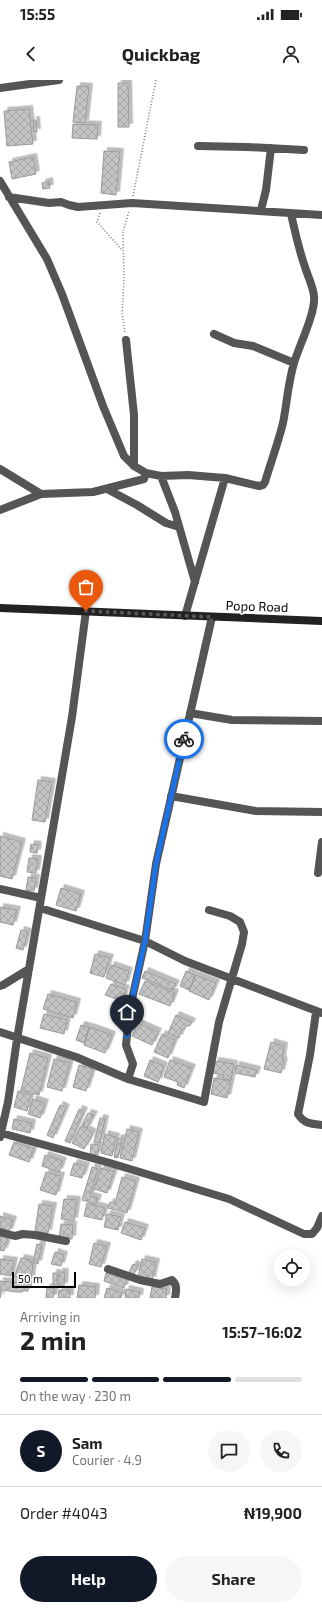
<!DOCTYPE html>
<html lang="en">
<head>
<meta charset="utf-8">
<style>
	:root { --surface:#fff; --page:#f6f6f6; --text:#222; --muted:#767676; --line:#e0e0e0; --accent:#111827 }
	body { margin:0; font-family:"Exo 2",sans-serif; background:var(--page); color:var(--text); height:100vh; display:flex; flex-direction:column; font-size:15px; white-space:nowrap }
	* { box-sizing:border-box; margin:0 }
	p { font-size:13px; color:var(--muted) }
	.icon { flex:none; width:22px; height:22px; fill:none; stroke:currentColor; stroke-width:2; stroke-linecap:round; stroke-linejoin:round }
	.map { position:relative; height:1218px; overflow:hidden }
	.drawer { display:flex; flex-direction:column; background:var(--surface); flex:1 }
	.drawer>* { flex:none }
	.tools { position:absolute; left:274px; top:1170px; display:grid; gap:8px }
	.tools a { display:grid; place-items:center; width:36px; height:36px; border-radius:50%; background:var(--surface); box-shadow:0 4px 16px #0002; font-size:20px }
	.scale { position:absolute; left:12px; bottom:10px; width:64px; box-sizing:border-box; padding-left:4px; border:2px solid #000; border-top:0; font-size:11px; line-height:14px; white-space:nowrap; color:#000; -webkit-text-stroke:3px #fff; paint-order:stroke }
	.pin { position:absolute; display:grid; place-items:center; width:34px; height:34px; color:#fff; margin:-41px -17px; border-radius:50% 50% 50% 0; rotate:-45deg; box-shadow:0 0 4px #0007 }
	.pin .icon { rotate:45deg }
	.courier { position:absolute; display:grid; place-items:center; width:40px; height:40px; margin:-20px; border:3px solid #1a73e8; border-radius:50%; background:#fff; color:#222; box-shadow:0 1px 5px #0007 }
	.head em { font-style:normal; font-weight:700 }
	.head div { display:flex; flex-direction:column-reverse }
	.head { display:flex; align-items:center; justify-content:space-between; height:68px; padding:0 20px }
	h1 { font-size:26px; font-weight:700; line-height:30px }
	.bar { display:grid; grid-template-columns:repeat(4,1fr); gap:6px 4px; align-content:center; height:48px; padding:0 20px }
	.bar i { height:5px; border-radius:3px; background:var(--line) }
	.bar .active { background:var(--accent) }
	.bar p { grid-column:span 4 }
	.line { display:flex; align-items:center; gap:10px; padding:0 20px; border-top:1px solid var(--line) }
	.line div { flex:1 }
	.round { display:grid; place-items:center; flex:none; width:42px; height:42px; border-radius:21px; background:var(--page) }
	.action { display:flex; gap:8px; margin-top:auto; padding:8px 20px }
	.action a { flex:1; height:46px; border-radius:24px; background:var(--accent); color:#fff; font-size:16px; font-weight:700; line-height:46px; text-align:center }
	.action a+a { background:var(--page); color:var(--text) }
	.status { display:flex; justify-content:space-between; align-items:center; height:28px; padding:0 20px; background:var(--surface); direction:ltr }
	.status svg { height:11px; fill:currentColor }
	header { display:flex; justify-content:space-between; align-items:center; height:52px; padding:0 20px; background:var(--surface); font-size:18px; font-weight:700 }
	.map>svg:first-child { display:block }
	.building { fill:url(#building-cross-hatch); stroke:#999; filter:url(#shadow) }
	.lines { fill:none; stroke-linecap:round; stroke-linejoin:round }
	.path { stroke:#777; stroke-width:1.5; stroke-dasharray:1 2; stroke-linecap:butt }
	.street { stroke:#555; stroke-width:8 }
	.secondary { stroke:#222; stroke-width:8 }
	.done { stroke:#595959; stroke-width:4; stroke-dasharray:0 7.2 }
	.route { stroke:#1a73e8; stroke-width:5 }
	.labels { text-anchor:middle; stroke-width:3; stroke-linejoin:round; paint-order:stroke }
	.street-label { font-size:13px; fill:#000; stroke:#fff }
</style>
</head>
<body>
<div class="status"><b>15:55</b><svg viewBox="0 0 49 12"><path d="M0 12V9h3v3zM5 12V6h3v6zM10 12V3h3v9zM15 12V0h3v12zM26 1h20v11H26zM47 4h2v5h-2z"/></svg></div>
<header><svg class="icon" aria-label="back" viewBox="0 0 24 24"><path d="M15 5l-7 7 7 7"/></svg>Quickbag<svg class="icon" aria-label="person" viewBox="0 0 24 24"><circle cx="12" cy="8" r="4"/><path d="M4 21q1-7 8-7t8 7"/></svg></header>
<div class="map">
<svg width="322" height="1218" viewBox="0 0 322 1218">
	<defs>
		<pattern id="building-cross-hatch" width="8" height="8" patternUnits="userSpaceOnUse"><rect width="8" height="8" fill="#c4c4c4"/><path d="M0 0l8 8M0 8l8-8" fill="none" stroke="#a7a7a7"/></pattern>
		<filter id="shadow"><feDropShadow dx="3.5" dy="-3.5" stdDeviation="0" flood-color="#0004"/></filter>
	</defs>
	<rect width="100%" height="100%" fill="#fff"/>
	<path class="building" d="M118,3h10l1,44h-11z
		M77,6l12,1 -4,36 -12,-1z
		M29,29l4,35 -26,2 -3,-35z
		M33,40h3l1,12h-3z
		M73,44l25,1 -1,14 -25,-1z
		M104,71l16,1 -4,43 -15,-2z
		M33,77l3,17 -24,5 -3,-17z
		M49,101l1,7 -7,1 -1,-6z
		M38,700l14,2 -7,40 -13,-2z
		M0,756l22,6 -10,37 -12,-3z
		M31,764l7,1 -1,8 -7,-1z
		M29,778l9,1 -2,14 -9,-1z
		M28,797l8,1 -2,13 -8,-1z
		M61,808l20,6 -5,17 -20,-6z
		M0,827l17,3 -4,15 -13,-3z
		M21,850l7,2 -5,18 -7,-2z
		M95,874l15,4 -6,19 -14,-4z
		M111,885l18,6 -4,14 -19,-7z
		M145,891l31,13 -3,6 -31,-12z
		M186,891l9,4 -6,15 -9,-4z
		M196,895l20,8 -7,17 -20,-9z
		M145,901l30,12 -5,13 -31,-12z
		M111,904l15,5 -4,12 -17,-6z
		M48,914l29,8 -4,16 -30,-9z
		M44,934l23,6 -3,14 -24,-6z
		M176,935l16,7 -2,4 -3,-1 -3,5 -2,-1 -3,9 -11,-5z
		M138,943l20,9 -6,13 -20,-9z
		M81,945l8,2 -5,16 -8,-3z
		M90,947l22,8 -7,18 -21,-8z
		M162,954l13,6 -7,18 -14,-6z
		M271,962l13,4 -2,14 2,1 -3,12 -17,-4z
		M30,973l18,5 -9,37 -18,-5z
		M54,979l16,4 -8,28 -15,-4z
		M150,980l14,6 -6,16 -14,-6z
		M170,980l22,8 -8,20 -7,-3 1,-3 -14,-5z
		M215,981l19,3 -3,16 -8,-1 1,-4 -11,-2z
		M79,985l14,4 -7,22 -13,-4z
		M236,985l21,5 -2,7 -20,-4z
		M214,998l17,3 -4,17 -16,-4z
		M18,1011l13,4 -4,16 -13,-4z
		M33,1019l12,4 -5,15 -12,-4z
		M60,1025l6,3 -13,30 -6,-3z
		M79,1029l5,2 -14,32 -5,-2z
		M88,1033l6,2 -7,13 -5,-3z
		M100,1038l5,1 -5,24 -6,-1z
		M14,1039l18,4 -2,10 -18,-4z
		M81,1046l12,7 -9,16 -12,-6z
		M127,1049l12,3 -7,29 -12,-3z
		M105,1054l11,3 -4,19 -11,-3z
		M118,1058l4,1 -4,19 -4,-1z
		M14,1062l20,7 -5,13 -20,-7z
		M91,1064l8,1 -1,10 -8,-1z
		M45,1075l18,6 -4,11 -17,-6z
		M74,1083l12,3 -4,12 -12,-3z
		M92,1087l6,2 -8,27 8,2 -2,6 -14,-4z
		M101,1088l13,4 -7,21 -13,-4z
		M46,1092l15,4 -5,19 -16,-5z
		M122,1097l14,4 -9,32 -19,-5 2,-6 5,1z
		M64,1119l13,1 -3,21 -13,-2z
		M87,1123l18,5 -3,12 -18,-4z
		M39,1124l14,2 -5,27 -13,-2z
		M107,1134l14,3 -3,13 -14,-3z
		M0,1136l13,4 -4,12 -9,-3z
		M125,1142l20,6 -4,12 -20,-7z
		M61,1144l12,1 -1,14 -13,-2z
		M0,1156l8,2 -4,13 -4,-1z
		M94,1163l13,3 -6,21 -12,-3z
		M37,1164l5,1 -4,19 -5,-2z
		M55,1172l9,3 -3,11 -10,-2z
		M21,1178l10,2 -1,2 3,1 -2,18 -17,-4z
		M0,1179l14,2 -3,15 -11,-2z
		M142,1179l14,3 -4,18 -14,-3z
		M133,1184l5,2 -4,8 -5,-2z
		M59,1192h6l-1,14h-6z
		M53,1193h4v12l-4,-1z
		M106,1193l21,6 -3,9 -20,-7z
		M0,1201l29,3 -1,7h-5l-1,1h-6l-14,-2 -2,8z
		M79,1205l17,2 -1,11h-18z
		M47,1207l8,2 -2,9h-7z
		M152,1207l15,2 -1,9h-16z
		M107,1208l15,5 -1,5h-17z
		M126,1209l14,3 -1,6h-14z
		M59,1210h11v8h-12z"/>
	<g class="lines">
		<path class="path" d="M133,116l23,-116
			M100,133l-3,9 26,29
			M125,252l-3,-18 2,-35 -1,-47 6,-21"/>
		<path class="street" d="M0,8l59,-8
			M198,66l49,1 57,3
			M0,101l47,78 15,35 41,112 21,50 10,10 12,7 15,3 27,-1 37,3 34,8 4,-1 2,-3c6,-20 13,-39 18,-59 4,-20 5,-40 11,-60 5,-17 22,-51 20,-67 -1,-10 -6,-19 -9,-29 -6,-17 -10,-35 -14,-53
			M9,117l40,6 12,-1 8,3 9,2 54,-4 190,12
			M261,130l5,-20 5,-42
			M214,254l20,9 19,3 41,17
			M126,260l8,75v51
			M0,389l41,25
			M161,396l14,36 20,70
			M107,409l30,16 29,18 13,4
			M0,430l41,-16 52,-2 51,-13 2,-6
			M185,536l40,-138
			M190,633l42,7 90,1
			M171,716l85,15 66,1
			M318,793l4,-31
			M0,809l41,9
			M40,828l105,33 40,20 137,52
			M209,830l21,6 10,6 4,10 -2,12 -23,78 -15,80 -76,-23 5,-15 -7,-19 4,-37 15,-67 11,-77 56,-247
			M0,906l3,-1 26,-16
			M316,932l-6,43 -12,59c6,10 14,10 24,11
			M0,952l76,25 52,22
			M1,1053l109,30 119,36 75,35h8l5,-6 5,-12
			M0,1057l8,-35 9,-63 55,-322 14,-106
			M0,1152l15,4 8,-2 12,1 31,6
			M108,1189l32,11 20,4 12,-4c6,5 4,12 3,18"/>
		<path class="secondary" d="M0,528l322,13"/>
	</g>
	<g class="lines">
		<path class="done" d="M86,531l126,6 -28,122"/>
		<path class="route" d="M127,956l3,-28 15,-67 11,-77 28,-125"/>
	</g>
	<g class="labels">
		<g class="street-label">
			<text transform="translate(257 526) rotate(2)" y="5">Popo Road</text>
		</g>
	</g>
</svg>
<div class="tools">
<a><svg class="icon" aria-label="locate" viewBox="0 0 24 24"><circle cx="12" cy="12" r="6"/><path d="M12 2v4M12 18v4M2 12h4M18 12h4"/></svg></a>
</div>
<div class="scale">50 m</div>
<div class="pin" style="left:86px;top:531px;background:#ea580c"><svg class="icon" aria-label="bag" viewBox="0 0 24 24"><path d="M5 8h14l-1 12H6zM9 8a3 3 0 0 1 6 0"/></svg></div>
<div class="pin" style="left:127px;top:956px;background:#1f2937"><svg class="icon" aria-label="home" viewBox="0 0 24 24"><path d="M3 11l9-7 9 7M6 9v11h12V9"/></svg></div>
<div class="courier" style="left:184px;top:659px"><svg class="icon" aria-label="bike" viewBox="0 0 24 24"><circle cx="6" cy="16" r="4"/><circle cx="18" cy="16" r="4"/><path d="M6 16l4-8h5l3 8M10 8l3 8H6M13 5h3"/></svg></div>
</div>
<section class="drawer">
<div class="head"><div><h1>2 min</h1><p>Arriving in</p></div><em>15:57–16:02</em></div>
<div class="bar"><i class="active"></i><i class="active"></i><i class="active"></i><i></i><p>On the way · 230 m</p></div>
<div class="line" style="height:72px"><b class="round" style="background:var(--accent);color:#fff">S</b><div><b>Sam</b><p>Courier · 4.9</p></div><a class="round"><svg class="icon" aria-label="chat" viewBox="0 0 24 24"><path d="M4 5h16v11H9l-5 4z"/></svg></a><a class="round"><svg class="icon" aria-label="phone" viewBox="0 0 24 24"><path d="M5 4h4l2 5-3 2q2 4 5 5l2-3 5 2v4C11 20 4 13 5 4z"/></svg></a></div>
<div class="line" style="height:52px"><div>Order #4043</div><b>₦19,900</b></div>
<div class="action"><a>Help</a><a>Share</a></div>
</section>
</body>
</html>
